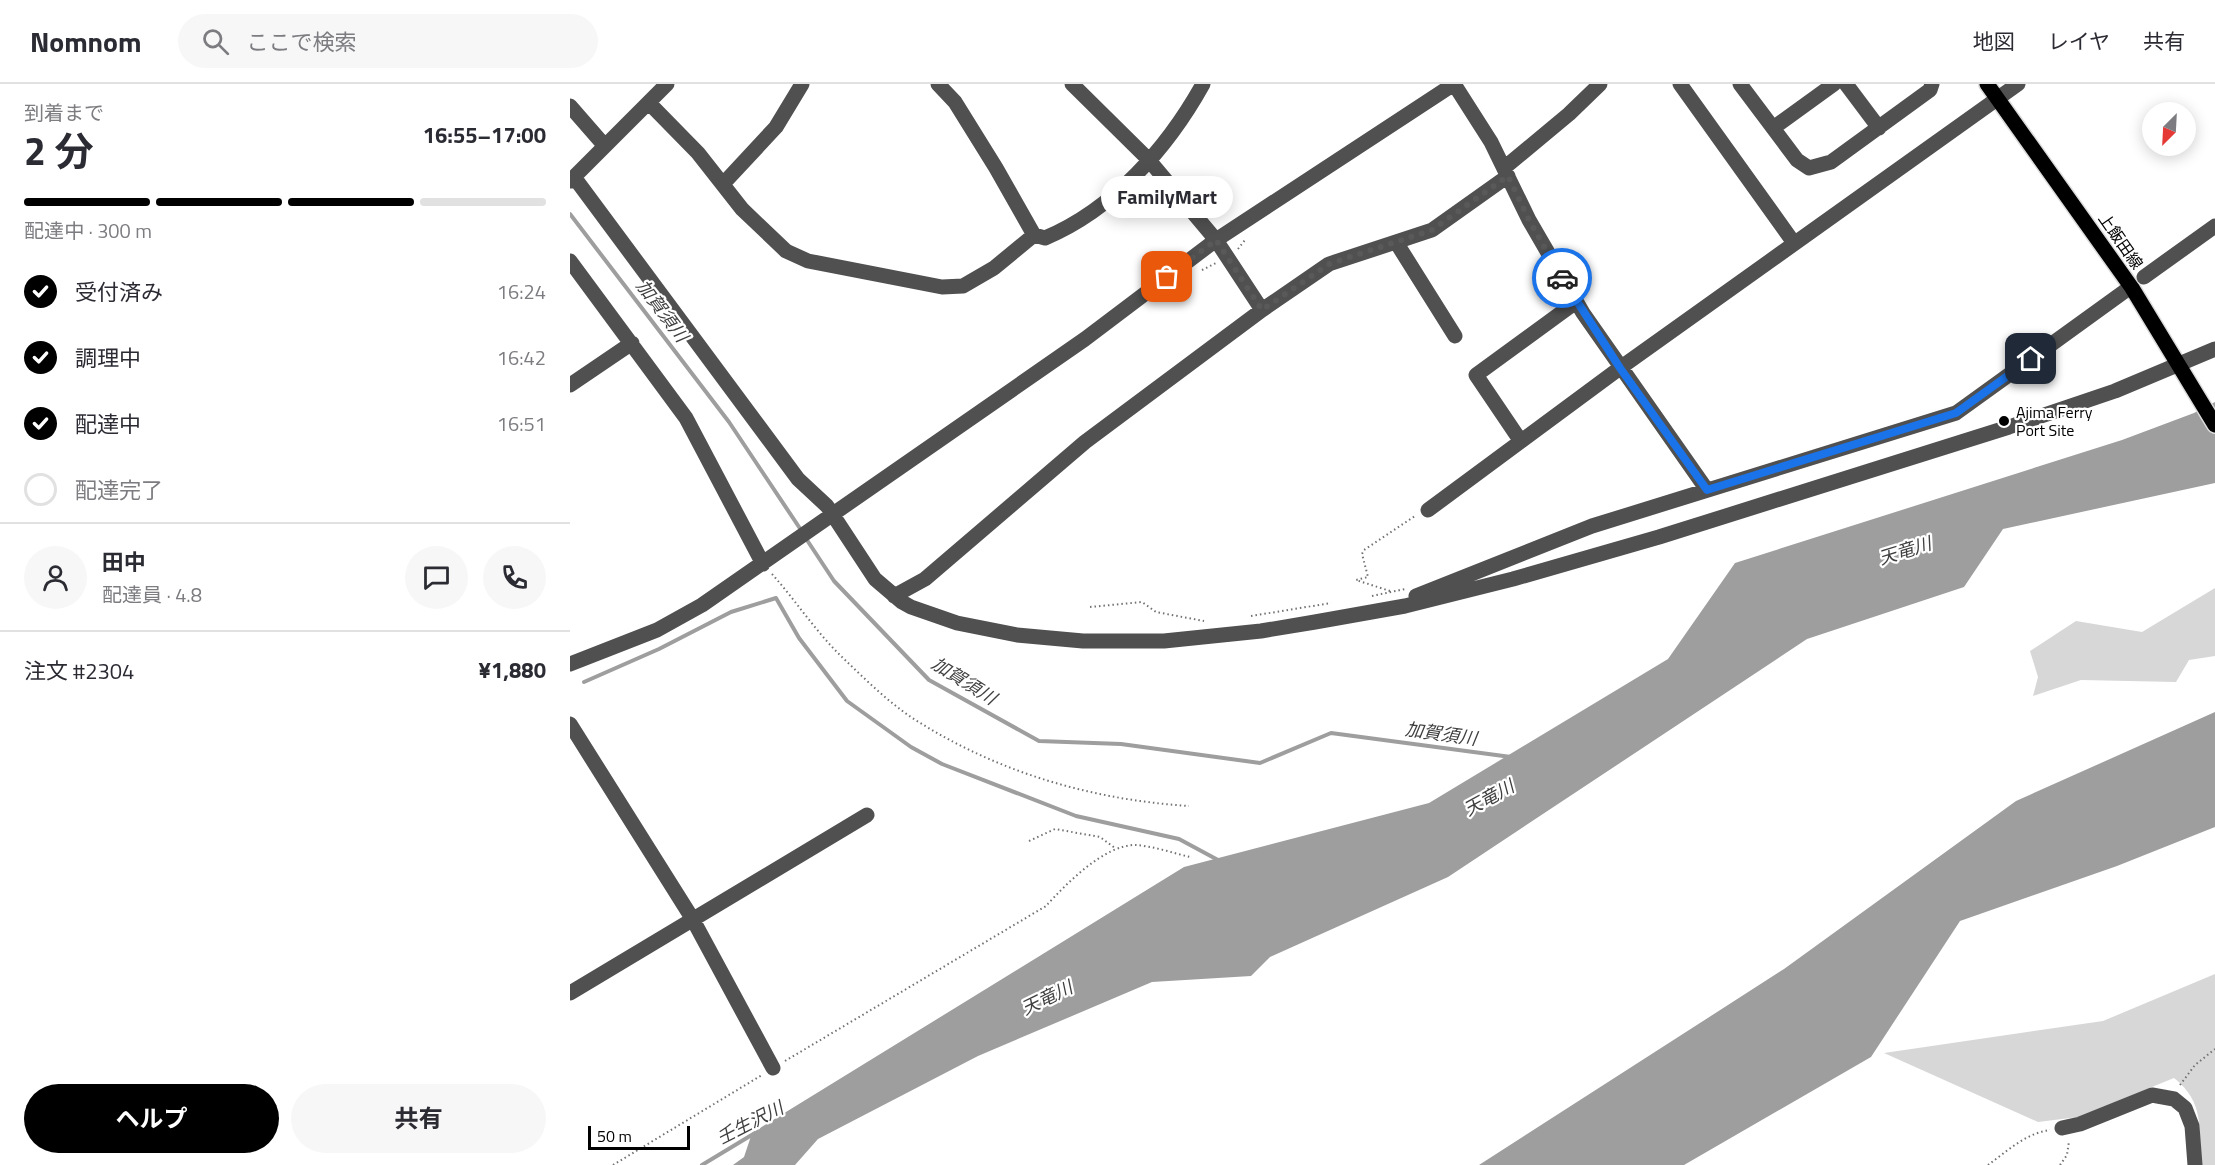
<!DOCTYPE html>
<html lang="ja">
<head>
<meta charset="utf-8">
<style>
	:root { --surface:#fff; --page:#f7f7f7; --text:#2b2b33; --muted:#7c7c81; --line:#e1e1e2; --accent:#000 }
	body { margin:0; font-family:"Titillium Web","Noto Sans JP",sans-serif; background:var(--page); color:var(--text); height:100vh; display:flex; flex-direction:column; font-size:22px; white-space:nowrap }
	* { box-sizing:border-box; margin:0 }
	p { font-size:20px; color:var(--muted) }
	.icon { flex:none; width:33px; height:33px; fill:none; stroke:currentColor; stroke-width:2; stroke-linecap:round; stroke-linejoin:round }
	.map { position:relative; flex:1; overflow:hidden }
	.side { display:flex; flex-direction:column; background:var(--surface); width:570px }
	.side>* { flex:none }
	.needle { width:39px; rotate:204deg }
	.tools { position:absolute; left:1572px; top:18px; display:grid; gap:12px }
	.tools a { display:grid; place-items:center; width:54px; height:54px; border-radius:50%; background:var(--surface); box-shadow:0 3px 15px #0003; font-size:30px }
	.scale { position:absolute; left:18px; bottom:15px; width:102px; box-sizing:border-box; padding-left:6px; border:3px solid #000; border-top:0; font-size:16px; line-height:21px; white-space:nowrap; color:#000; -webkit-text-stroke:4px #fff; paint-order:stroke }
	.pin { position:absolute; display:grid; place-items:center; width:51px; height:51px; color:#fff; margin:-26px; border-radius:12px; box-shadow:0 3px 9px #0006 }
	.courier { position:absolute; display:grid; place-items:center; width:60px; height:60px; margin:-30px; border:4px solid #1a73e8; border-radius:50%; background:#fff; color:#222; box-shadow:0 2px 8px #0007 }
	.bubble { position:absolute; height:42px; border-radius:21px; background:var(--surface); box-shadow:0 3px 15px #0003; font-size:20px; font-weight:700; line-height:42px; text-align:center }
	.head em { font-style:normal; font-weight:700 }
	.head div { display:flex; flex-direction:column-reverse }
	.head { display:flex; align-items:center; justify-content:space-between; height:102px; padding:0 24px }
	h1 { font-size:39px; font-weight:700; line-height:45px }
	.bar { display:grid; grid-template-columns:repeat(4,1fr); gap:9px 6px; align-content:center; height:72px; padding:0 24px }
	.bar i { height:8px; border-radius:4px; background:var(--line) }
	.bar .selected { background:var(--accent) }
	.bar p { grid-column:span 4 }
	.line { display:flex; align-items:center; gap:15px; padding:0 24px; border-top:2px solid var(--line) }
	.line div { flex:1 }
	.round { display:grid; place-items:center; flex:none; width:63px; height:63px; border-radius:32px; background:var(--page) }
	ol { padding:0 24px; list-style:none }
	li { display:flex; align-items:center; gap:18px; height:66px }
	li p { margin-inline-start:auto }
	li .icon { padding:6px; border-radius:50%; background:var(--accent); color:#fff; stroke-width:4 }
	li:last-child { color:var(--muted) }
	li i { width:33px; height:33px; border:3px solid var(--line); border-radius:50% }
	.button { display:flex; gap:12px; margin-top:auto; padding:12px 24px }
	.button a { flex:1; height:69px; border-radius:36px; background:var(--accent); color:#fff; font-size:24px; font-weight:700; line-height:69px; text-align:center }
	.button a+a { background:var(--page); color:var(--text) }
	header { display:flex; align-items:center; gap:36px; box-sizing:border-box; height:84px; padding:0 30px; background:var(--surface); border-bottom:2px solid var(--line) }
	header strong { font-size:28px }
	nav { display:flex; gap:33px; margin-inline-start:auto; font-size:21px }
	.search { width:420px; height:54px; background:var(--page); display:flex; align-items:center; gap:15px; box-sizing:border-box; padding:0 21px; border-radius:33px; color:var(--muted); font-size:22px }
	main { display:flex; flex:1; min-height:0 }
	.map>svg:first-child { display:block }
	.green { fill:#d7d7d7 }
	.water { fill:#9e9e9e }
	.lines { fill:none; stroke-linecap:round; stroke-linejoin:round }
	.stream { stroke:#9e9e9e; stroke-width:4 }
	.major-casing { stroke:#dbdbdb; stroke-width:18 }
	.path { stroke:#727272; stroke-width:2; stroke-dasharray:1.5 3; stroke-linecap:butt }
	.minor { stroke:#505050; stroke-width:15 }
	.major { stroke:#000; stroke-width:15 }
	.done { stroke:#595959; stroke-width:6; stroke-dasharray:0 10.8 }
	.route { stroke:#1a73e8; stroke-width:8 }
	.poi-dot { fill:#000; stroke:#fff; stroke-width:2 }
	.labels { text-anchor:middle; stroke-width:4.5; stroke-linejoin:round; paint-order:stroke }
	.street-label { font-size:16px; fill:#000; stroke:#fff }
	.poi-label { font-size:16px; fill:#000; stroke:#fff; text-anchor:start }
	.water-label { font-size:18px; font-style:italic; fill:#3f3f3f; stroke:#fff }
</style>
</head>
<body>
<header>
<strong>Nomnom</strong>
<div class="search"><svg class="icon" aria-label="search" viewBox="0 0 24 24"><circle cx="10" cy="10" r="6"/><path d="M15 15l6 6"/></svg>ここで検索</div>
<nav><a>地図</a><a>レイヤ</a><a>共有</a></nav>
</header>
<main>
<section class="side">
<div class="head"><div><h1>2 分</h1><p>到着まで</p></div><em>16:55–17:00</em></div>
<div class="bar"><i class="selected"></i><i class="selected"></i><i class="selected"></i><i></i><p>配達中 · 300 m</p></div>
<ol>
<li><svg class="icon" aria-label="check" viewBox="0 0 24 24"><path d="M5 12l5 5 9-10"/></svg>受付済み<p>16:24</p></li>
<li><svg class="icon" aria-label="check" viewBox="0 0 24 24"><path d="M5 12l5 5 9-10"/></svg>調理中<p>16:42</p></li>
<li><svg class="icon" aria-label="check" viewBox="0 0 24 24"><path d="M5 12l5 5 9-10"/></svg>配達中<p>16:51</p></li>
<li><i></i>配達完了</li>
</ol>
<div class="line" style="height:108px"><a class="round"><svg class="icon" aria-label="person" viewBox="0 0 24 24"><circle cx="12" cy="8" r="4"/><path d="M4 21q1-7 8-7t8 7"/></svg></a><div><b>田中</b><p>配達員 · 4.8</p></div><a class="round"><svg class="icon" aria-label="chat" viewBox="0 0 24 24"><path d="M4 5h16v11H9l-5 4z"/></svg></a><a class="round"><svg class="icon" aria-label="phone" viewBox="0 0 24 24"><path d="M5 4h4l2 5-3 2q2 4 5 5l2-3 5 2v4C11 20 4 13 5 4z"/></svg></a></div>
<div class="line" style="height:78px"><div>注文 #2304</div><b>¥1,880</b></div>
<div class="button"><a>ヘルプ</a><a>共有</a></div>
</section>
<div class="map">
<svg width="1645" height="1081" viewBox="0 0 1645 1081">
	<rect width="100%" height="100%" fill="#fff"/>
	<path class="green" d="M1645,504v68l-26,4 -13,22 -95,-2 -48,16 5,-19 -8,-26 46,-30 66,11z
		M1645,890v191h-14c-2,-35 4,-63 -27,-87l-96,39 -40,5 -154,-69 219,-32z"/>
	<path class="water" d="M1645,318v81l-212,46 -39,58 -157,52 -359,238 -178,80 -19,19 -99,6 -174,74 -160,83 -23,26h-62l11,-8 8,-24 432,-266 245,-64 239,-144 67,-96 387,-123 72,-27z
		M1645,628v115l-98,39 -157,55 -89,136 -187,108h-205l305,-196 232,-168z"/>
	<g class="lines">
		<path class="stream" d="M0,130l159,208 72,108
			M235,453l29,44 95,99 110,61 82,3 139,19 71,-30 180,24
			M14,598l75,-33 72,-37 45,-14 23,40 48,63 64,46 31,17 134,52 103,23 39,21
			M132,1081l53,-32"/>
		<g class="major-casing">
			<path id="major" d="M1417,0l145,204 83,137"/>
		</g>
		<path class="path" d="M668,165l7,-9
			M632,186l14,-7
			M202,490c24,27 44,58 70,83 25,24 51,50 80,67 81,50 173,76 267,82
			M820,507l-34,-11 12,-3 -6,-23 2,-4 51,-34
			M802,512l33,-7
			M520,523l52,-5 14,10 48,9
			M681,532l80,-13
			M459,757l26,-12 45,8 15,11
			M215,977l261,-155c20,-22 58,-61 89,-61 18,1 38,8 55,12
			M1610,1001l15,-20 20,-16
			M43,1081l149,-90
			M1418,1081c18,-13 38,-32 62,-35
			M1490,1081l7,-10 2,-14"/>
		<path class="minor" d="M368,0l17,18 41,66 38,67 11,3c69,-29 123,-91 158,-154
			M502,0l76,75 68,81 46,70
			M1110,0l114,159
			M1170,0l57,76 12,8 22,-6 99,-72 2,-6
			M1276,0l33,44
			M80,20l48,49 44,56 44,42 22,10 134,26 21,-1 31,-18 40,-33
			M0,22l34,39
			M1203,44l61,-44
			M934,84l65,-54 31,-30
			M4,93l224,302 29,27 48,73 27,23 9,5 46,16 60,12 66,6h81l97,-10 54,-9 90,-16 108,-27 146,-42 350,-110 106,-36 100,-42
			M0,97l97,-97
			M153,100l53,-57 26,-43
			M826,158l59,94
			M0,177l116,157 77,146
			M1574,193l71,-51
			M0,301l62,-42
			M950,356l-44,-65 100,-73
			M858,426l192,-142 398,-284
			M324,512l31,-17 160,-137 177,-132 67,-46 103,-34 76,-54
			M846,512l176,-70 364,-113 169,-122
			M0,580l87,-34 45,-25 383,-266 131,-99 238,-156 37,58 38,78 54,93 124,177
			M0,640l122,194 81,150
			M0,909l297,-178
			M1492,1044l18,-4 72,-29 22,4 11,9 7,18 3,39"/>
		<use href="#major" class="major"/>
	</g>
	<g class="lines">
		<path class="done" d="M597,193l49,-37 46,70 67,-46 103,-34 76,-54 21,44 33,58"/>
		<path class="route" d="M992,194l58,90 87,122 249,-77 75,-54"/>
	</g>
	<circle class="poi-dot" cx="1434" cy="337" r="6"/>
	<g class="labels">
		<g class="street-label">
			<text transform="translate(1551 157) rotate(55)" y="6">上飯田線</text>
		</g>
		<g class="poi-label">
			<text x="1446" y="334">Ajima Ferry<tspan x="1446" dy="18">Port Site</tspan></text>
		</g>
		<g class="water-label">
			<text transform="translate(92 227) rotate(53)" y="6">加賀須川</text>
			<text transform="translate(1335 467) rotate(-17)" y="6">天竜川</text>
			<text transform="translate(394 597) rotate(32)" y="6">加賀須川</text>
			<text transform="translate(871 650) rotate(8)" y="6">加賀須川</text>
			<text transform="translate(919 714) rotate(-29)" y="6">天竜川</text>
			<text transform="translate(477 914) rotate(-26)" y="6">天竜川</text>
			<text transform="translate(180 1039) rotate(-27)" y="6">壬生沢川</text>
		</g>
	</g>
</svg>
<div class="tools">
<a><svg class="needle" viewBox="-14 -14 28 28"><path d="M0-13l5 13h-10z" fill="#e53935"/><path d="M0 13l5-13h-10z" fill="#7c7c81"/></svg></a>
</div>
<div class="scale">50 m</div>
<div class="pin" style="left:597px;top:193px;background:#ea580c"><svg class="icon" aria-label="bag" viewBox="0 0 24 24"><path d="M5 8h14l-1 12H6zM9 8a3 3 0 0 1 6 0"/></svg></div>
<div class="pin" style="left:1461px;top:275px;background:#1f2937"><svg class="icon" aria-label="home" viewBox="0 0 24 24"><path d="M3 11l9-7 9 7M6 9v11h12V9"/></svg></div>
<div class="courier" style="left:992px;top:194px"><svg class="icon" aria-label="car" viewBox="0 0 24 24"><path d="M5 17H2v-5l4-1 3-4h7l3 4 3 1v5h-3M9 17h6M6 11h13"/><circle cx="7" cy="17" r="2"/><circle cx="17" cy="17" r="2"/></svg></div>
<div class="bubble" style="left:531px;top:92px;width:132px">FamilyMart</div>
</div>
</main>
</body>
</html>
